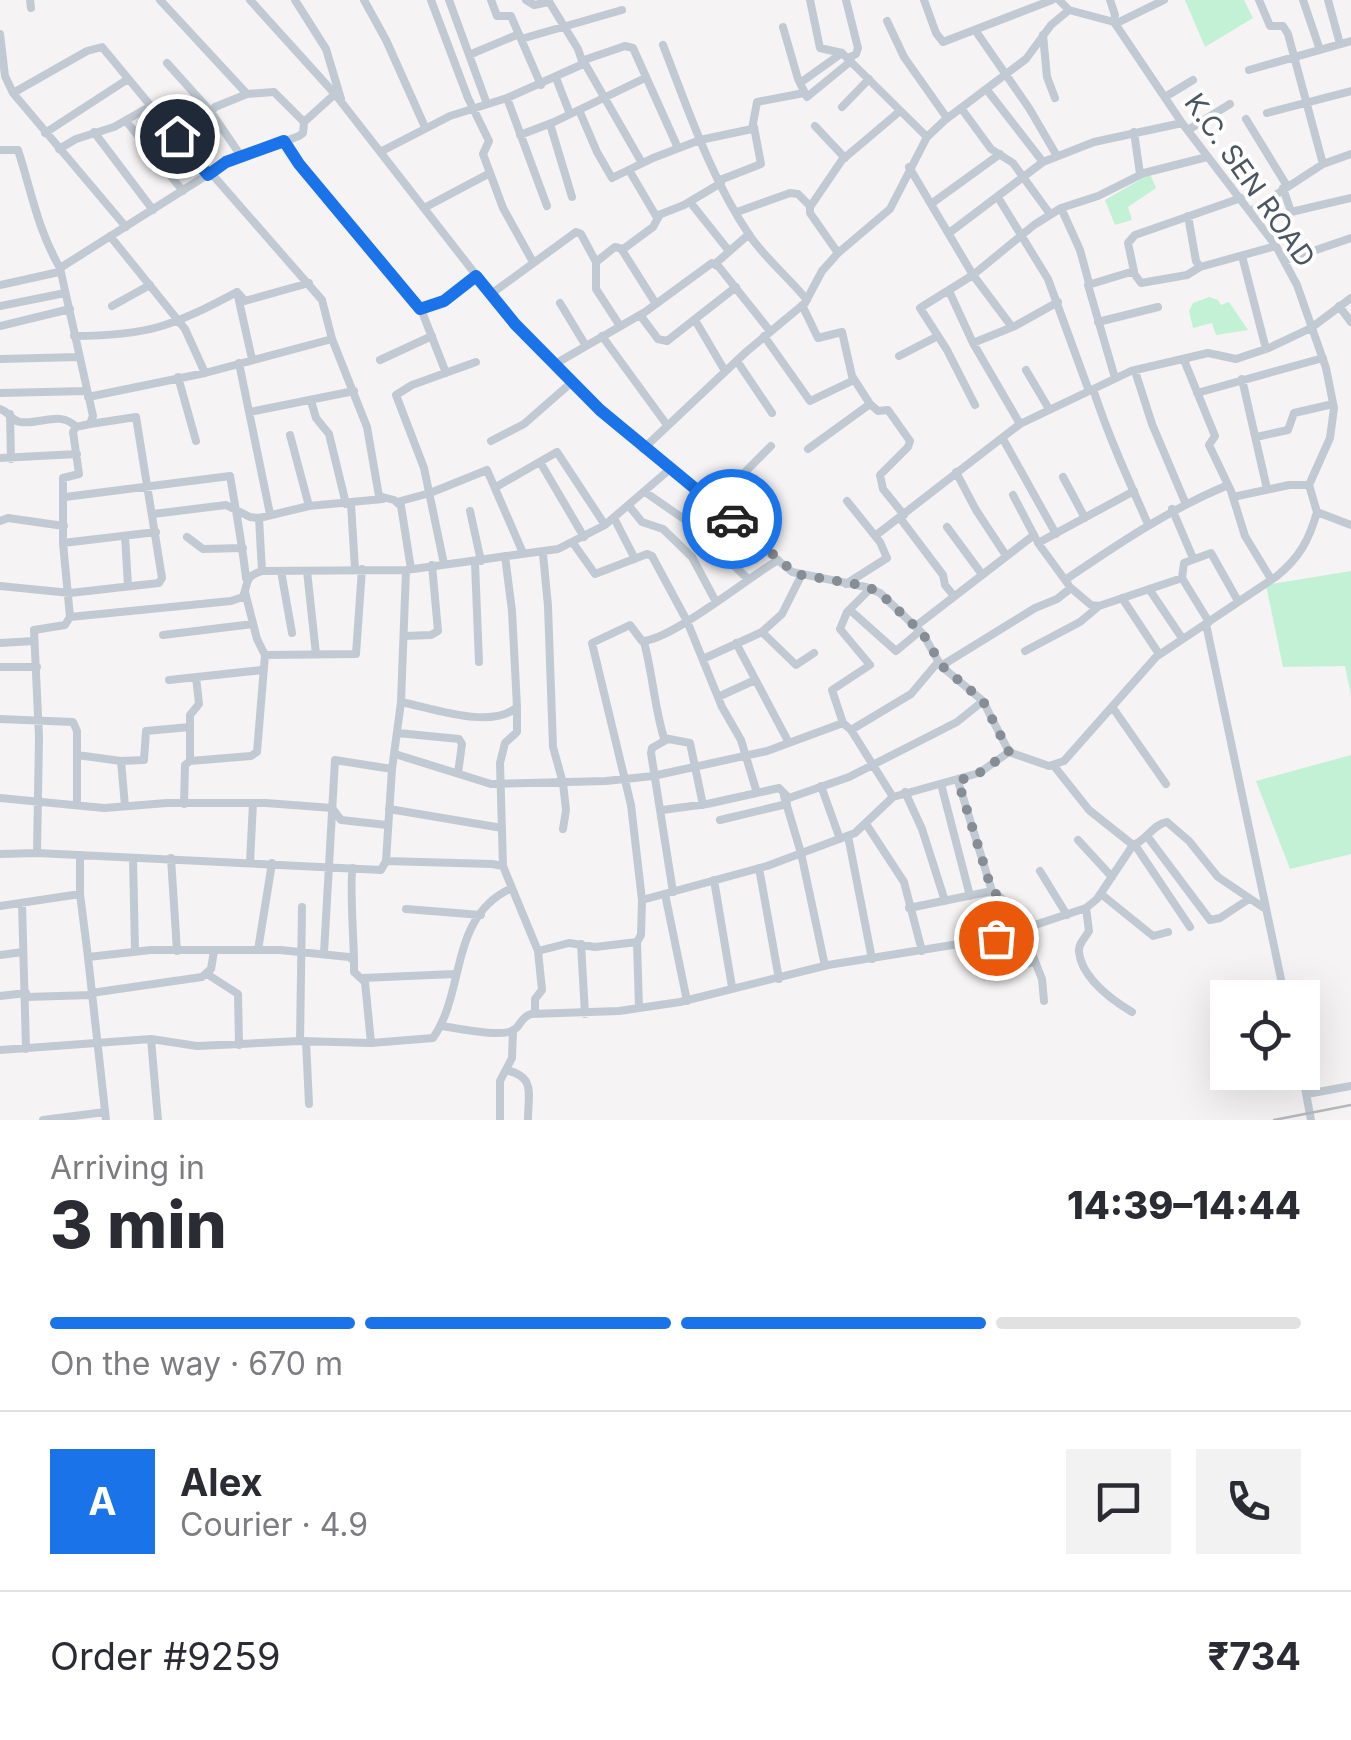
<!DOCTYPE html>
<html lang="en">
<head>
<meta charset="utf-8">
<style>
	:root { --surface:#fff; --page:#f2f2f3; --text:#2b2b33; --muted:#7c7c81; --line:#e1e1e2; --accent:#1a73e8 }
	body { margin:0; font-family:Inter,sans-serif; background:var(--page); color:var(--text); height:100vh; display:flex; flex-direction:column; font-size:38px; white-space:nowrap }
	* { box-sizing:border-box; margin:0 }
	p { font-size:32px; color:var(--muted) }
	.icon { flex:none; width:55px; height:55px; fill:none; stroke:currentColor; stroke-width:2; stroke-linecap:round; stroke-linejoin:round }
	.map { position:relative; height:1120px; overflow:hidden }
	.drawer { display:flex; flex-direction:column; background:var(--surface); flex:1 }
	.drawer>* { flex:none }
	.controls { position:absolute; left:1210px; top:980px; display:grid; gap:20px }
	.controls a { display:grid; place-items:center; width:110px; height:110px; border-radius:0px; background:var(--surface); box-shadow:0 10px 40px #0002; font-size:50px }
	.pin { position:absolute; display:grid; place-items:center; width:85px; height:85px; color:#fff; margin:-42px; border:5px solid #fff; border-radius:50%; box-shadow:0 2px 10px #0007 }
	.courier { position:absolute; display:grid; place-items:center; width:100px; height:100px; margin:-50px; border:8px solid #1a73e8; border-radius:50%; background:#fff; color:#222; box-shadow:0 2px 12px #0007 }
	.summary em { font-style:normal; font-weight:800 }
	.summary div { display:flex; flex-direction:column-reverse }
	.summary { display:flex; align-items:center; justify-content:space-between; height:170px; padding:0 50px }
	h1 { font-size:65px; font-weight:800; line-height:75px }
	.bar { display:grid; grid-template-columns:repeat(4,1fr); gap:15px 10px; align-content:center; height:120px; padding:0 50px }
	.bar i { height:12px; border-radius:8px; background:var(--line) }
	.bar .selected { background:var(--accent) }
	.bar p { grid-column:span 4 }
	.line { display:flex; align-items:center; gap:25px; padding:0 50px; border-top:2px solid var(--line) }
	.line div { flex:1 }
	.round { display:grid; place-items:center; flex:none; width:105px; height:105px; border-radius:0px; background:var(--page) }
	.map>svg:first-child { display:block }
	.park { fill:#c3f1d5 }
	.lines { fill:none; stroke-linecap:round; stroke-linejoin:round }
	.minor { stroke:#c1cad2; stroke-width:8 }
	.rail { stroke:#b5b8bd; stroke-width:2.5 }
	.done { stroke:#868d94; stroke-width:10; stroke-dasharray:0 18 }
	.route { stroke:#1a73e8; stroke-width:12 }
	.labels { text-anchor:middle; stroke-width:8; stroke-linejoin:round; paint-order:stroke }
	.street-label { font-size:28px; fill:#4a5661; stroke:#fff }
</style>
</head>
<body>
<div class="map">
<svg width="1351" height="1120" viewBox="0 0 1351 1120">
	<rect width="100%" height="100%" fill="#f5f3f3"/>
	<path class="park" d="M1185,0h59l9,18 -48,29z
		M1150,174l6,14 -28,19 4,13 -17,5 -10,-25z
		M1209,297l9,3 3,5 8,-3 19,28 -32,5 -4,-12 -19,5 -4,-17 4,-8z
		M1351,571v124l-6,-29 -62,1 -17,-82z
		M1351,755v99l-61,15 -34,-88z"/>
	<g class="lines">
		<path class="minor" d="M30,0l1,8
			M160,0l87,94 27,-2 30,30
			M250,0l85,94 180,231 84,85 193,162 74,15 14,6 43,41 18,32 42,35 26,51 40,14 15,-5 92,-104 121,-81c23,-19 32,-36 40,-64
			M295,0l31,49 15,50
			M364,0l22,40 39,87
			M431,0l37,98 21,43 -6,13 20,54 30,54
			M449,0l38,104
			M491,0l6,16h14l30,69
			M526,0l8,5 15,-3
			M810,0l10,48 22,5 85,84
			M846,0l12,48 -2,6 -8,4
			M924,0l12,33 7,9 109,-42
			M1059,0l10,10 45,12 68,101 94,123 21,39 29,83 8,40 -4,30 -21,47 8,27 34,13
			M1110,0l5,15 -1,7
			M1259,0l11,26h13l5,8 35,130
			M1303,0l17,50
			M1328,0l12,44
			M887,21l17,36 43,61
			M1115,24l49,-24
			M783,27l15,52 9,18 44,-36
			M975,30l54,78 28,48
			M0,34l5,42 8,17 113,134
			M1043,35l4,42 8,21
			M521,39l101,-29
			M663,45c25,64 48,134 87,191 16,23 39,42 57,64
			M469,55l50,-21
			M584,60l41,-14 8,2 45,100
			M584,62l58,101
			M167,63l44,49
			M1249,70l102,-29
			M556,78l14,36
			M800,83l42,-30
			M987,90l56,72
			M13,93l74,-42 15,-4 106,128
			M1165,97l28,-17
			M507,98l40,108
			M842,107l27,-28
			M961,108l30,41 22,14 37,51
			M579,110l18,42 15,26 41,-20 47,-18 52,-11 5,-27 47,-9
			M1267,113l84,-22
			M1246,119l41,67
			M126,121l57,70
			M550,124l22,73
			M815,126l30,32
			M1188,130l42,-26
			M94,132l59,78
			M1134,132l6,42
			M45,133l83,-54
			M520,135l34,-13 91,-44
			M284,141l15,22 122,146 23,-8 31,-26
			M59,149l17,-10 38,-12 37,-21
			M0,150h18c14,43 19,78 42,118
			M380,152l70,-36 57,-18 76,-34 -5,-15 -30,-49
			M241,156l-30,-44 4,-5 32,-13
			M909,167l64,108 39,52
			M629,170l27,46 28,-11 37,-22
			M211,173l111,127 10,39 35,88 12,69 15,4 7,6 10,63
			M720,180l41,-16 -7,-37
			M1283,188l8,24 60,-14
			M999,199l49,80 41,112
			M690,202l39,49
			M931,204l69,-50
			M424,208l66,-35
			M1061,208l19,42 9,33
			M1251,211l72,-47 28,-10
			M737,212l53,-19 8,1 12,12
			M1188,216l8,45 4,6 76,-21
			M949,233l94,-71 51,-20 88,-19
			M110,236l75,93 20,44
			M838,253l-28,-40v-6l32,-47 58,-49
			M1242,256l24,93
			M1284,261l67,-23
			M596,262v27l24,37
			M715,264l34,-30
			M1133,272l8,11 46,-8 13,-8
			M0,285l59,-13
			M949,291l24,52 47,81
			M491,294l85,-62 5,2 15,28 19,-15 8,2
			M560,303l26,43
			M656,304l-34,-54 31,-23 6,-11
			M802,305l16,33 24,-6 10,44 18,28 -62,45
			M0,306l65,-13
			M112,306l38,-21
			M1339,306l12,16
			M421,309l25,64
			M640,315l18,24 9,2 69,-54
			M695,320l30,51
			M1098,322l60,-15
			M0,326l70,-17
			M74,336c74,0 99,-10 163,-44
			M602,336l65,89
			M764,336l46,65 44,-21
			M973,343l42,-17 43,-24
			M899,356l39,-20
			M0,359l79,-2
			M252,359l-15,-67 8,9 64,-18
			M380,360l52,-24
			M1184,360l31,76 -6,9 22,46 14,45 26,43
			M737,361l35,52
			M239,363l31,151
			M555,364l90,-52 67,-49 7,4 51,64
			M1026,370l23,39
			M1135,371l17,53 33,78
			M178,377l18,64
			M1115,378l-27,-93 46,-14 -6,-28 7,-8 106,-37
			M1242,379l25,110
			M1093,389c15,46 35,90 55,135
			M0,393l87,-2
			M1197,393l126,-35
			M88,397l117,-24 127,-34
			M311,401l5,17 13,16 17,70
			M870,404l8,7 10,-1 22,31 -2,6 -28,28 3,14 21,26
			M975,405l-28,-55 -27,-42 53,-33 61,-50 27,-17 37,-12 46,-23 63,-16
			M0,409c10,3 10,11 20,13 20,3 41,-12 56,5
			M250,412l104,-21
			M10,414l1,45
			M290,435l19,71
			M1256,437l32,-7 6,-17 39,-9
			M1003,439l53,95
			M491,441l33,-17 48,-42
			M643,449l103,-97 59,-49 17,-32 16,-18 52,-44 37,-72 18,-17 81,-61 25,-34 18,-15
			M0,458l77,-4
			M540,462l44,75
			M956,472l20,38 29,44
			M1063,477l22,41
			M496,487l61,-35 48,73
			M645,492l46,32 57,55
			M1013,495l23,44
			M65,497l165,-21c6,34 12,67 16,102
			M1233,497l56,-12h20
			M397,502l33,-9 57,-23 36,83
			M351,504l4,65
			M713,504l58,-58
			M629,506l13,16 21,7 29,28 23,43
			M1172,509l21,49
			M470,511l11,50
			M153,514l73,-9 24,12 9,1 50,-12 74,-7
			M259,518l3,53
			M614,518l21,41
			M900,518l43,57 2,10 9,11
			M0,521l8,-3 56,8
			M947,527l34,46
			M125,536l3,50
			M875,536l145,-112 111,-53 77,-18 28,6 33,-11 42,-20 40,-30
			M187,537l16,12 40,-1
			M63,543l93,-11
			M573,543l22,31 52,-20 5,2 35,65 35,86 19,33 16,53
			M543,554l5,52 5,141 10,36 3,27 -3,19
			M475,563l4,99
			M444,564l-20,-96 -28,-73 16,-10 64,-23
			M281,571l11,62
			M307,571l9,83
			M1182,578l2,-15 27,-10 27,48
			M1065,580c53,-36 103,-70 163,-95
			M846,584l41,-26 -7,-16 -33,-41
			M1068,584l-30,-41 96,-52
			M0,586l70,7 89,-10 3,-5 -26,-161 -46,7
			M1149,589l33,49
			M245,592l12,47 8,16
			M1122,598l37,56
			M850,610l46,41 24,-20
			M70,617l161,-16 12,-4c6,-16 1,-20 19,-26l144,-1
			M1206,624l79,374
			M916,626l118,-91
			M762,632l20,-18 19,-38
			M163,635l90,-11
			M405,636l26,-1 7,-4 -6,-66
			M644,642c9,33 10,64 20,96l26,5 13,62
			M0,643l34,-2
			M736,643l53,100
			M1025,651l55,-29 19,-16
			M703,659l59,-27 34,33 18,-12
			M941,666l94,-58 22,-9 14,-11 20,17 8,1 83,-28 27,44
			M0,667h37
			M169,680l93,-10
			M718,697l37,-17
			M401,702c31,6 91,28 116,5l-5,-96 -7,-55
			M1113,708l53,76
			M0,719l73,3 4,9v73
			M843,723l-11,-33 38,-25 -30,-36 7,-17 24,-24
			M851,730l60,-36 27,-32
			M398,733l61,6 3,5 -4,29
			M666,740l-14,8 -1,5 22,139
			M395,754l96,30 115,-3 47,-5 114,-25 76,-28 8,7 42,67 86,-24 30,-21
			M77,755l44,6 4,45
			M121,761l23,-1 2,-29 44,-4
			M190,761v-46l9,-11 -3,-27
			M1054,766l35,44 44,35c13,-4 20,-21 34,-23l22,19 29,36 46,31
			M958,781l34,110
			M941,784l29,112
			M821,786l19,53
			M905,792l17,37 23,72
			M784,796l17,57 24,113
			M0,798l104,10 63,-5h99l66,5 9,12 46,5
			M184,804l1,-39 5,-4 61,-5 6,-4 8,-97 91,-1 6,-85
			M389,809l113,19
			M662,810l45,-6 72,-16 10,10 60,-21 108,-55 26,-21
			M720,820l67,-16
			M866,824l38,58 18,69
			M848,836l24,123
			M1147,836l63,84 10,-2 29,-19
			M1078,840l34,37
			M1135,845l55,82
			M0,854l37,-1 2,-116 -5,-107 31,-5 5,-8 -7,-74v-65l16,-4 -6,-42 3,-5 14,-3 3,-8 -33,-148 166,-105 73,-27 4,-3 1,-11 31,-28
			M133,858l2,93
			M171,858l6,93
			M386,861l6,-92 9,-67 5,-132 152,-21 47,-24 65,-56
			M250,862l3,-59
			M503,866l-3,-103 5,-20 12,-11v-24
			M353,868c-4,8 1,76 1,93
			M759,868l20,111
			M1040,871l27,44
			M714,880l18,107
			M512,888l26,63 4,39 -7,9v15
			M80,894l8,63
			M665,894l22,107
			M1101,894l52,42 15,-4
			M642,900l-11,-95 -39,-162 38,-18 12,16c28,0 107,-64 136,-81
			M22,903l4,146
			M0,906l80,-12v-39
			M909,908l83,-17 9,7 12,35
			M1086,908l3,23c-4,7 -11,13 -10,21 3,26 33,48 53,60
			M406,909l75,6
			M1023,931l19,48 2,22
			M637,942l2,66
			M979,942l2,21 7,9 46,-10
			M581,944l4,70
			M258,950l14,-87
			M538,951l31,-8 26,4 42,-5 4,-7 1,-35 125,-34 88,-33 38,-36
			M324,953l11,-193 57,9
			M0,955l23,-3
			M207,974l31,20 1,51
			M363,978l91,-4
			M91,993l111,-16 9,-8 3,-18
			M0,996l26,-3
			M26,997l66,-2
			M441,1026c16,2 60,12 73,4 8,-6 6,-12 17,-16l88,-3 61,-9 148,-37 168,-27 90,-30 11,-9 36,-54
			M151,1039l7,81
			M300,1041l2,-134
			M306,1041l3,63
			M0,1050l151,-11 46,7 103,-5 71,2 62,-5c33,-47 16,-122 79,-150l-9,-22 -11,-2 -106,-3 -5,9 -344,-17
			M506,1070c30,7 22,23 22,50
			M1302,1072l9,48
			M1307,1094l44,-8
			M43,1120l62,-8
			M106,1120l-18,-163 63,-7h129l69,7 5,4v11l11,10 6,61
			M500,1120v-39l12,-23 1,-28"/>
		<path class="rail" d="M1274,1120l77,-15"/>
	</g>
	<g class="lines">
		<path class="done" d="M732,519l64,55 70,12 14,7 43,41 19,32 41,35 26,51 -30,21 -21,8 34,110 9,7 12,36 -17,4"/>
		<path class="route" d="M177,136l31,39 18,-13 58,-21 15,23 121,145 24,-8 32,-25 39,48 85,86 132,109"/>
	</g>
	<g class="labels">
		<g class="street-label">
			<text transform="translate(1250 180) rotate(55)" y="10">K.C. SEN ROAD</text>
		</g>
	</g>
</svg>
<div class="controls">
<a><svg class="icon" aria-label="locate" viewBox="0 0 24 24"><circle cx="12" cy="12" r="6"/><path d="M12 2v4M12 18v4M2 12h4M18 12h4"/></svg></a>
</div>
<div class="pin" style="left:996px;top:938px;background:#ea580c"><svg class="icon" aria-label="bag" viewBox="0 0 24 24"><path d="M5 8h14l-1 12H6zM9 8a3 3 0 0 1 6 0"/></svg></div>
<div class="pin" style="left:177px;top:136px;background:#1f2937"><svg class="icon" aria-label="home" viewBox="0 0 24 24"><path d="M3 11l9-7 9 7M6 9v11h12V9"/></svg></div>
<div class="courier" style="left:732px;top:519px"><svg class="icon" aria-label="car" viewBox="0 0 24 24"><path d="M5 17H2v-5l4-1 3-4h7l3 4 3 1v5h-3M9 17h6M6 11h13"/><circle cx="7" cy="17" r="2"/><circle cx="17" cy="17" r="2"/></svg></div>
</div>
<section class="drawer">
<div class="summary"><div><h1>3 min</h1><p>Arriving in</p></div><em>14:39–14:44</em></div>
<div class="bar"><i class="selected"></i><i class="selected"></i><i class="selected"></i><i></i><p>On the way · 670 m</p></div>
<div class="line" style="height:180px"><b class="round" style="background:var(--accent);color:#fff">A</b><div><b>Alex</b><p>Courier · 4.9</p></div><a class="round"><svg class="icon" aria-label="chat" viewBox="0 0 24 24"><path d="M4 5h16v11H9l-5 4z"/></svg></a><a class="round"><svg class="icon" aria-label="phone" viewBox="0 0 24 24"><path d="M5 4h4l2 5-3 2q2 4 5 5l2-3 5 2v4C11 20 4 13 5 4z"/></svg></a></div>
<div class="line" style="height:130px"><div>Order #9259</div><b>₹734</b></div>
</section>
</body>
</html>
